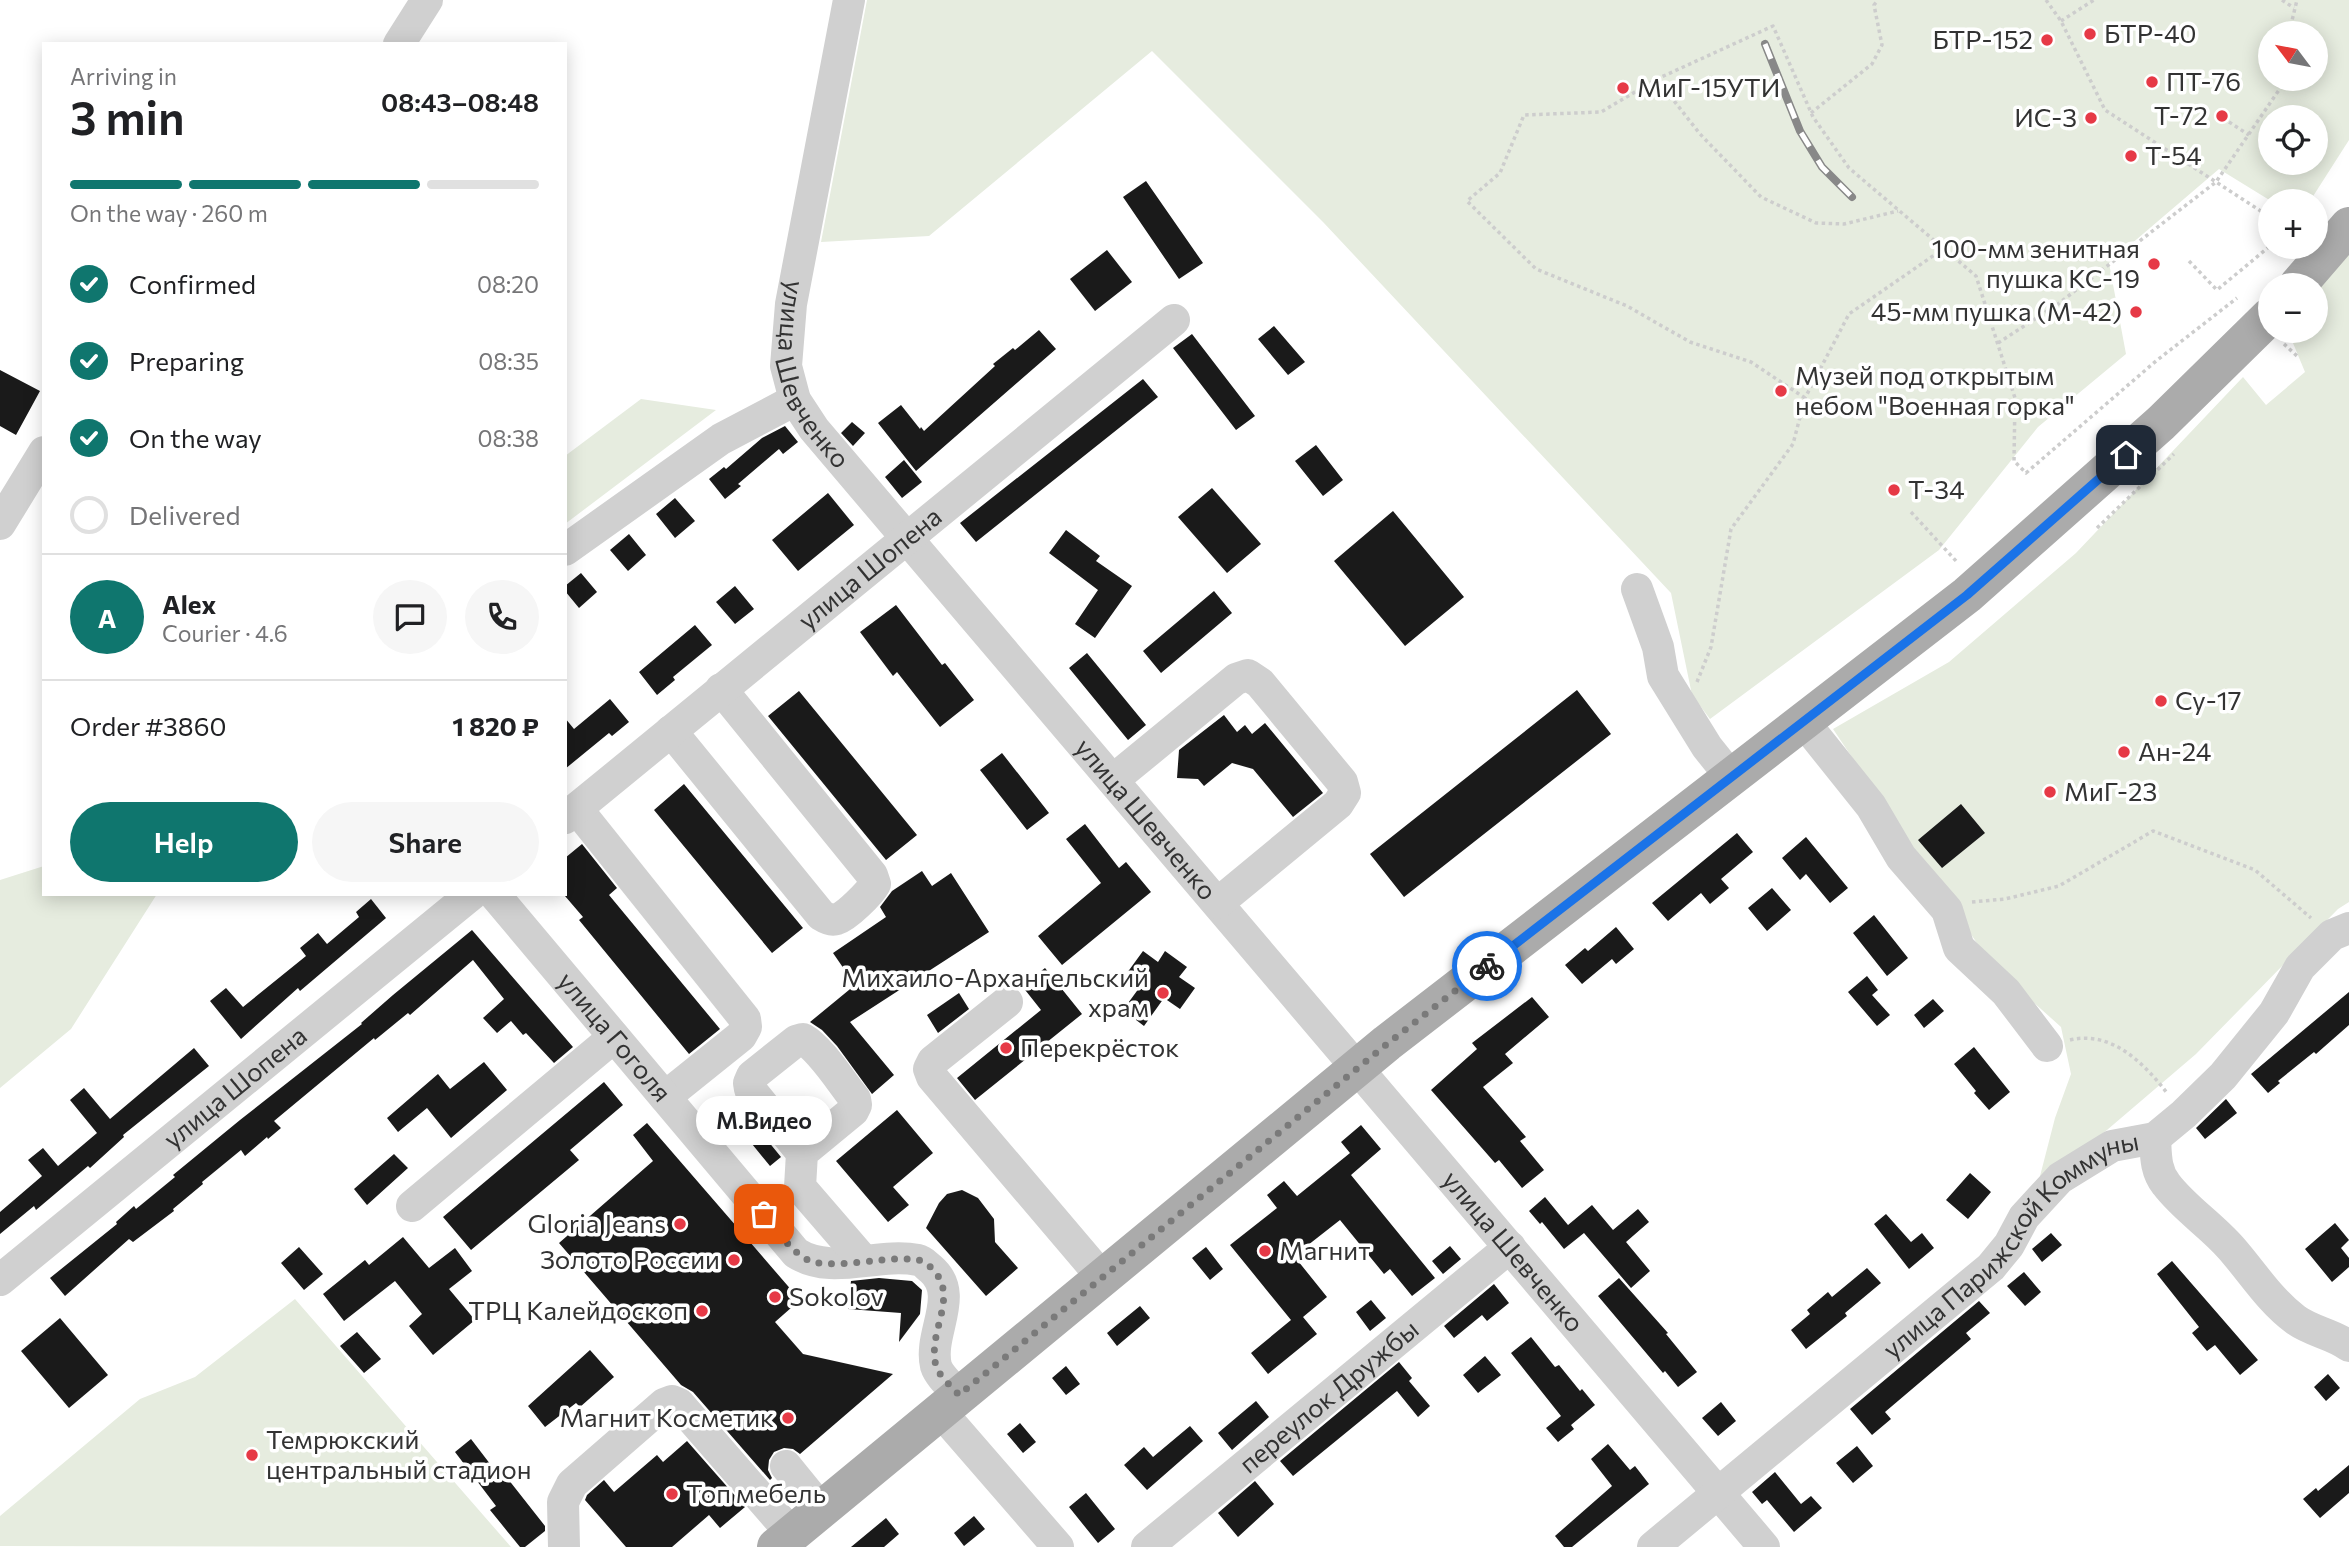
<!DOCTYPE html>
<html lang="en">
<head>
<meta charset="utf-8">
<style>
	:root { --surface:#fff; --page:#f6f6f6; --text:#202124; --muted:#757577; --line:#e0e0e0; --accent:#0f766e }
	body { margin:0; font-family:Commissioner,sans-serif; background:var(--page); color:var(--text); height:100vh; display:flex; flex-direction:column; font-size:26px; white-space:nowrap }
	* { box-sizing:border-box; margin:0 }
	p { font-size:23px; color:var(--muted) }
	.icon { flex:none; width:38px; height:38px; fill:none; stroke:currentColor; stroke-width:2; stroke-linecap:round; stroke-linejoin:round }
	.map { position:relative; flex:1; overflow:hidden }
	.side { position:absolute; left:42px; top:42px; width:525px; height:854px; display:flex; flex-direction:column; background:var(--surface); border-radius:0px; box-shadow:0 4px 18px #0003 }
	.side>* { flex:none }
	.needle { width:46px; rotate:302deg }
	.controls { position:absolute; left:2258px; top:21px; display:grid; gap:14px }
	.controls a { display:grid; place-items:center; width:70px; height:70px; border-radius:50%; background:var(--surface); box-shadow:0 4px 18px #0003; font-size:35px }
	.pin { position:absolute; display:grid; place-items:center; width:60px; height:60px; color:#fff; margin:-30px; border-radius:14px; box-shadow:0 4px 10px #0006 }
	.courier { position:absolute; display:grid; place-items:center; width:70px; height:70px; margin:-35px; border:5px solid #1a73e8; border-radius:50%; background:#fff; color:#222; box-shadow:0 2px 9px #0007 }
	.bubble { position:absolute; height:49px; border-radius:24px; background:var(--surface); box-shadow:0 4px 18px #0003; font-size:23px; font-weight:600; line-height:49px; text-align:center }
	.headline em { font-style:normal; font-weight:600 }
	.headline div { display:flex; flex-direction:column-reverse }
	.headline { display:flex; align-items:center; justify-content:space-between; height:119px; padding:0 28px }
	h1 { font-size:46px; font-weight:600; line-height:52px }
	.bar { display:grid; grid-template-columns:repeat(4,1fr); gap:10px 7px; align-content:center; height:84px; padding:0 28px }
	.bar i { height:9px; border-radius:5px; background:var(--line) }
	.bar .on { background:var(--accent) }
	.bar p { grid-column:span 4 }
	.line { display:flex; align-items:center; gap:18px; padding:0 28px; border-top:2px solid var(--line) }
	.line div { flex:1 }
	.round { display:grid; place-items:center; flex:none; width:74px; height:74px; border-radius:37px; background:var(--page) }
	ol { padding:0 28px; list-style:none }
	li { display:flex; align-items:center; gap:21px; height:77px }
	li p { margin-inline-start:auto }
	li .icon { padding:7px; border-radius:50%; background:var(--accent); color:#fff; stroke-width:4 }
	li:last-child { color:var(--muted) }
	li i { width:38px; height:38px; border:4px solid var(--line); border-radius:50% }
	.cta { display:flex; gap:14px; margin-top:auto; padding:14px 28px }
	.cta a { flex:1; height:80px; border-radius:42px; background:var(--accent); color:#fff; font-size:28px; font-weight:600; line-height:80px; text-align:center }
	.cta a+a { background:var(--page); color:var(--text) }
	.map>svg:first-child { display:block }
	.green { fill:#e6ecdf; fill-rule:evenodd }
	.building { fill:#1a1a1a }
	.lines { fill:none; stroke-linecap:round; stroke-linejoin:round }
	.path { stroke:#cdcdcd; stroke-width:3.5; stroke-dasharray:3.5 3.5; stroke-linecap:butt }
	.minor { stroke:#d0d0d0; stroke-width:32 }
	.major { stroke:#ababab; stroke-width:38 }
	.rail-casing { stroke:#888; stroke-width:8 }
	.rail { stroke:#fff; stroke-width:5; stroke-dasharray:16; stroke-linecap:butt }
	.done { stroke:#7a7a7a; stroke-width:7; stroke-dasharray:0 12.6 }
	.route { stroke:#1a73e8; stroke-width:9 }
	.poi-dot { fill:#e63946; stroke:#fff; stroke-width:2.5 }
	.labels { text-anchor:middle; stroke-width:7; stroke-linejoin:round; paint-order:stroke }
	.poi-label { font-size:26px; fill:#333; stroke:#fff; text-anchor:start }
	.street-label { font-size:26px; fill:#333; stroke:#fff }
</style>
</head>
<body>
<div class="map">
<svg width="2349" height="1547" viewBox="0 0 2349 1547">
	<rect width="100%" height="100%" fill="#fff"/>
	<path class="green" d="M867,0h1482v140l-39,61h-39l-52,-32 -110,94 17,91 -88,73 -99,123 -229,169 -18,-24 -21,-102 -348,-371 -171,-171 -223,185 -108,6zM2270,33h45v46h-45zM2270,117h45v46h-45z
		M2349,243v659l-11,7 -142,145 -89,76 -68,50 16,-62 16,-44 -10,-47 -70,-63 -158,-235 116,-67 127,-109 167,-176 23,28 39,-33 -17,-41h27v-46z
		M641,399l75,11 -151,114v-68z
		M44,866v28h113l-86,135 -71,59v-208z
		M295,1299l216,248 -511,-1v-30l140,-117 55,-22z"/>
	<path class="building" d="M1146,181l57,82 -24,16 -56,-82z
		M1107,250l25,32 -37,29 -25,-32z
		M1274,326l31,36 -17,13 -30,-36z
		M1039,330l17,19 -140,122 -38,-48 23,-18 19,24 1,-2 3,4 71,-65 -2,-2 20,-16 2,2z
		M1192,334l63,82 -19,14 -63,-82z
		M0,370l40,21 -24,44 -16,-9z
		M1143,379l15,18 -182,145 -16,-19z
		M852,422l13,11 -12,13 -12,-13z
		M785,426l13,16 -15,12 -4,-5 -41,35 3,2 -16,13 -16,-20 15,-12 2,2 36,-31z
		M1316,445l27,35 -20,16 -28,-35z
		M904,460l18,22 -20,16 -17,-21z
		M1212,488l49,56 -34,29 -49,-56z
		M828,493l26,32 -56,46 -26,-31z
		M675,498l20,23 -20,17 -19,-24z
		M1393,511l71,86 -59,49 -71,-85z
		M1066,530l34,26 -4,5 36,25 -37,52 -20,-14 23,-34 -49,-37z
		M629,534l17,21 -18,16 -18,-21z
		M581,573l16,19 -18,16 -14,-17v-5z
		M735,586l19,23 -19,15 -19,-22z
		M1214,591l18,22 -71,60 -18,-22z
		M896,605l46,60 3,-2 29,37 -34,27 -43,-55 -4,4 -33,-44z
		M695,625l17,20 -39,32 2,3 -18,15 -18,-23z
		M1087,653l59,72 -18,15 -59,-72z
		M1577,690l34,44 -207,163 -34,-43z
		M799,691l118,144 -31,25 -118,-144z
		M610,699l19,23 -17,14 -3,-3 -44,36v-51l9,11z
		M1224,715l13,17 8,-7 7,9 13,-11 58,70 -30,24 -40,-48 -21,-6 -28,23 -6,-7 -21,-1 2,-28z
		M1002,753l47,60 -22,17 -47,-60z
		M684,784l119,144 -31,25 -118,-143z
		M1961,804l24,29 -43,35 -24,-28z
		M1085,824l34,44 7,-6 25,30 -89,73 -24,-29 63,-53 -35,-44z
		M1737,833l16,19 -32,27 8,9 -19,16 -9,-11 -33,28 -16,-18z
		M1806,837l42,51 -18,15 -24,-29 -6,6 -18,-22z
		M582,844l35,44 -8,7 111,134 -31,25 -110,-134 4,-3 -18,-21v-38z
		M922,871l10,15 19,-13 38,59 -139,90 44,53 -22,19 -35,-48 -15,-16 -12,-8 45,-37 -22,-32 53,-36 -6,-10 12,-16z
		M1772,888l19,22 -24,21 -19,-23z
		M371,899l15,19 -86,73 -2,-3 -57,51 -31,-38 16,-13 17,19 63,-51 -6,-8 18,-15 9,11 32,-27 -3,-5z
		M1874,915l34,43 -21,18 -34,-43z
		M1616,927l18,22 -18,15 -4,-5 -30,25 -17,-19 20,-17 3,3z
		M472,930l101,117 -19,16 -28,-30 -3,2 -12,-14 -14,12 -14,-15 21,-19 -31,-39 -63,55 -2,-2 -33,27 -1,-2 -100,83 7,7 -13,11 -1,-2 -22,19 -4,-6 -39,32 1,2 -30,25 1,2 -41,31 -4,-3 -64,57 -15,-18 67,-54 -1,-2 18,-16 2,3 39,-32 -2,-2 67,-55 122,-96 -1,-1 32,-28z
		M1143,951l15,11 7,-11 22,16 -8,10 16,11 -15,21 -16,-11 -20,28 -21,-16 19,-26 -15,-11z
		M1045,968l37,46 -107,86 -18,-22 84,-68 -19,-24z
		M1867,976l11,14 -6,5 18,20 -13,11 -29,-34z
		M2349,992v33l-33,29 -2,-2 -36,29 2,2 -12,10 -17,-19z
		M959,993l10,16 -31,24 -11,-18z
		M1532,997l17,20 -44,37 8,9 -30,24 43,50 -6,4 24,29 -22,18 -23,-28 -4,3 -64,-73 46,-41 -5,-6z
		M1933,999l11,12 -20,17 -10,-13z
		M1974,1047l36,45 -21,18 -15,-17 2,-2 -22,-27z
		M194,1048l15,18 -86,69 1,2 -34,31 -2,-2 -52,44 -2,-4 -34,28v-22l42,-36 -14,-16 15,-12 15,18 39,-33 -27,-33 14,-12 26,31z
		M484,1062l23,28 -56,48 -24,-30 -29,24 -11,-14 51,-44 12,15z
		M604,1082l19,23 -53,45 9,10 -108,90 -28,-33z
		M2226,1099l11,14 -32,26 -9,-11z
		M897,1110l36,43 -40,34 16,18 -21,17 -52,-61z
		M746,1114l35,43 -11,9 -35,-43z
		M647,1123l153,177 -25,22 28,32 90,20 -93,80 -7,-5 -9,-1 -10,4 -5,8 -1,10 4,8 -2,2 -77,-88 -12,-7 -122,-142 94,-82 -20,-26z
		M1361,1125l20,24 -30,26 84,103 -23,18 -22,-27 -6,5 -44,-54 -46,36 33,41 -24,20 14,17 -49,40 -17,-21 40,-33 -61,-75 47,-37 -10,-13 17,-14 13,15 53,-43 -9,-11z
		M394,1154l14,14 -41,37 -13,-16z
		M1970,1173l21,19 -23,27 -22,-19z
		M962,1190l16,8 16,21 1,23 23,26 -32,28 -60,-68 13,-25 8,-9z
		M1545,1197l23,28 24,-20 21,25 25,-21 11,13 -23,20 24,29 -19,17 -47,-55 -20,16 -22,-27 -2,2 -11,-13z
		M1886,1214l25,28 11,-9 12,15 -25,21 -35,-45z
		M2335,1223l14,17 -8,8 8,10v9l-17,15 -27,-33z
		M2051,1233l11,12 -20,17 -10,-13z
		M403,1237l26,31 26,-20 17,23 -23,18 26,31 -42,35 -24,-29 13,-12 -27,-33 -51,40 -21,-27 42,-34 4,5z
		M1450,1246l11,13 -18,15 -11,-13z
		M299,1247l24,27 -19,16 -23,-27z
		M1206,1247l17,22 -13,11 -18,-22z
		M2172,1261l86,99 -18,15 -25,-30 -8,6 -15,-18 7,-6 -42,-53z
		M1867,1268l14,15 -36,30 2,3 -41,33 -15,-19 19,-16 -3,-4 21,-18 4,5z
		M2024,1272l17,20 -16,14 -18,-20z
		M879,1278l33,3 10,9 -2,24 -21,28 2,-29 -53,-4 3,-28z
		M1619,1278l49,55 -2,1 31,38 -19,15 -13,-16 -2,2 -65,-77z
		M1494,1284l15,19 -22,18 -5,-6 -28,23 -10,-12z
		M1371,1300l15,18 -16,13 -14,-19z
		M1979,1301l11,12 -24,20 5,6 -86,73 6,7 -19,16 -22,-26z
		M1140,1306l10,12 -33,28 -10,-13z
		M60,1318l48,57 -39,33 -48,-57z
		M357,1332l24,27 -17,14 -24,-27z
		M1531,1337l24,30 4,-2 21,26 2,-2 13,16 -24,20 3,4 -16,13 -12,-14 15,-12 -50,-63z
		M590,1350l24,27 -34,30 -4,-4 -31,24 -17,-21z
		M1485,1356l16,19 -23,18 -15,-18z
		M1399,1362l13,16 -3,3 21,25 -12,11 -21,-26 -104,85 -13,-15z
		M1066,1366l14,18 -14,11 -14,-17z
		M2328,1374l12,14 -14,13 -12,-14z
		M1256,1401l13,16 -37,33 -14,-17z
		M1721,1402l15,19 -18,15 -16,-18z
		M1020,1423l16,19 -13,11 -16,-19z
		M1190,1426l13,15 -56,49 -23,-25 20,-18 9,10z
		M471,1439l26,34 4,-3 44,56v5l-20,16h-5l-30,-37 6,-4 -41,-54z
		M687,1441l58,66 -25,21 -11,-13 -37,32h-46l-41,-47 2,-5 17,-15 10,12 43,-37 6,7z
		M1608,1444l22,26 5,-4 14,18 -77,63h-8l-9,-11 57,-50 -21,-27z
		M1857,1446l16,20 -20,17 -17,-20z
		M2349,1465v28l-29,25 -17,-19 13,-11 2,3z
		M1775,1472l26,32 10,-8 11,12 -28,24 -27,-32 -5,4 -10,-12z
		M1255,1481l19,23 -36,33 -20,-24z
		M1086,1493l29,36 -17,14 -29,-36z
		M974,1516l11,13 -21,17 -10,-13z
		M886,1518l13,16 -15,13h-33z"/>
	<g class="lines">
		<path class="path" d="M2046,0l15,21 44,89 165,107
			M2282,0l12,8
			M2061,21l33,-21
			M2289,33l8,-33
			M1657,79l43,55 61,63 55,26 28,1 54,-13
			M1811,113l61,-49 10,-19 -8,-40 4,-5
			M2229,122l20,13
			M2189,261l28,29 53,-44
			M1998,343l60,-39 158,-122 63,-92 2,-11
			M2284,344l13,12
			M1805,398l-54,-36 -61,-20 -63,-36 -91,-37 -69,-68 33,-28 24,-58 77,-3 56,-33 116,-53 40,91 36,51 127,108 39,122 -1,63 12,12 130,-112 81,-63
			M1911,512l46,50
			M2097,528l77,-74
			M1697,682l14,-35 20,-118 62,-85 12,-46 44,-84 94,-65
			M1972,902l33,-3 54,-13 94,-55 102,39 56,48
			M2070,1040c41,-10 74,23 97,53"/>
		<g class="minor">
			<path id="s1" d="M849,0l-58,304 -5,62 9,34 19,29 950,1118"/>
			<path d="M399,44l28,-44"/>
			<path d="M0,524l44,-72"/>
			<path d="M565,550l156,-111 74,-39"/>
			<path d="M1637,589l21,58 5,29 44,71 24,30"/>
			<path d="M1803,721l68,85 30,51 46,53 12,38 47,44 41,54"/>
			<path d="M671,731l150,184c5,3 10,6 16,4 10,-3 33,-26 38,-35l-3,-9 -151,-186"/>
			<path d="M1113,780l123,-101 12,-4 12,8 82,99 3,11 -7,11 -120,99"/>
			<path d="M577,809l168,210 1,8 -5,9 -76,61"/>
			<path id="s2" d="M565,818l609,-498"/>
			<path id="s3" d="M494,894l302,359c36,23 81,-1 122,7 5,1 8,5 13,9 30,26 -3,64 5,97 3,10 16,21 23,29"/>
			<path d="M1007,1002l-74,59 -4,8 3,8 170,200"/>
			<path d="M2155,1138c1,16 0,32 11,46 18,24 45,41 65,64 22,25 38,52 65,72 17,12 37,14 53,26"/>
			<path d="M802,1153l-52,-64 -1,-6 3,-7 44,-35 7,-2c18,10 38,43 52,60l1,6 -3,6 -51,42 -2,34 63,73"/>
			<path d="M412,1206l202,-169"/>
			<path id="s4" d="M0,1280l472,-386"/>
			<path d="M940,1411l118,136"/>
			<path d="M786,1466l35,43"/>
			<path d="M564,1547l-1,-45 9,-18 92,-80 8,-3 7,3 113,130"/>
			<path id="s5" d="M1147,1547l363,-300"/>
			<path id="s6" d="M1653,1547l338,-280 18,-22 15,-28 36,-39 52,-32 43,-8 29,-24 39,-38 51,-63 26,-46 32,-32 17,-7"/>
		</g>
		<path class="major" d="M2298,285l51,-59
			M776,1547l611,-504 580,-448 194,-172 109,-107"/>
		<g class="rail-casing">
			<path id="rail" d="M1765,44l35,87 22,36 30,30"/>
		</g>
		<use href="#rail" class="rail"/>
	</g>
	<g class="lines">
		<path class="done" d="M764,1214c12,15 26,37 44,46 20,10 74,-3 101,-1 5,1 10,0 15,3 42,29 2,66 12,104 3,10 16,21 23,29l428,-351 100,-78"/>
		<path class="route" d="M1487,966l480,-371 159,-140"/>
	</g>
	<g class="poi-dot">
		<circle cx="2090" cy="34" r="7"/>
		<circle cx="2047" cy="40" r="7"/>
		<circle cx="2152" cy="82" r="7"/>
		<circle cx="1623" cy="88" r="7"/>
		<circle cx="2222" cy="116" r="7"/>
		<circle cx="2091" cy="118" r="7"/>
		<circle cx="2131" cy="156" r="7"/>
		<circle cx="2154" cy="264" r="7"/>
		<circle cx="2136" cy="312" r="7"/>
		<circle cx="1781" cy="391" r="7"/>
		<circle cx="1894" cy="490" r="7"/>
		<circle cx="2161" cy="701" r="7"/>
		<circle cx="2124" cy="752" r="7"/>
		<circle cx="2050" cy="792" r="7"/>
		<circle cx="1163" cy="993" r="7"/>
		<circle cx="1006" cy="1048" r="7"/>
		<circle cx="680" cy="1224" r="7"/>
		<circle cx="1265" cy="1251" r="7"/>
		<circle cx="734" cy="1260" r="7"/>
		<circle cx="775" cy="1297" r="7"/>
		<circle cx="702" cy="1311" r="7"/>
		<circle cx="788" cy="1418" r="7"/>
		<circle cx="252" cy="1455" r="7"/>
		<circle cx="672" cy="1494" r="7"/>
	</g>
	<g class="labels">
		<g class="poi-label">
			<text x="2104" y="43">БТР-40</text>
			<text x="2033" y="49" text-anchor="end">БТР-152</text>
			<text x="2166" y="91">ПТ-76</text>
			<text x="1637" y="97">МиГ-15УТИ</text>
			<text x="2208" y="125" text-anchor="end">Т-72</text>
			<text x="2077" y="127" text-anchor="end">ИС-3</text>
			<text x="2145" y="165">Т-54</text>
			<text x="2140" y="258" text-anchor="end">100-мм зенитная<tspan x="2140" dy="30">пушка КС-19</tspan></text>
			<text x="2122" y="321" text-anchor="end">45-мм пушка (М-42)</text>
			<text x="1795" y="385">Музей под открытым<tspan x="1795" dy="30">небом "Военная горка"</tspan></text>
			<text x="1908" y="499">Т-34</text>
			<text x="2175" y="710">Су-17</text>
			<text x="2138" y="761">Ан-24</text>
			<text x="2064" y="801">МиГ-23</text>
			<text x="1149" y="987" text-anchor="end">Михаило-Архангельский<tspan x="1149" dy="30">храм</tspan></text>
			<text x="1020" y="1057">Перекрёсток</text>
			<text x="666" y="1233" text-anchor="end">Gloria Jeans</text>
			<text x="1279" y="1260">Магнит</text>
			<text x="720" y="1269" text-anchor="end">Золото России</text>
			<text x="789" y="1306">Sokolov</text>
			<text x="688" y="1320" text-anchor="end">ТРЦ Калейдоскоп</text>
			<text x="774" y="1427" text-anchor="end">Магнит Косметик</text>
			<text x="266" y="1449">Темрюкский<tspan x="266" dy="30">центральный стадион</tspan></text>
			<text x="686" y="1503">Топ мебель</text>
		</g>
		<g class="street-label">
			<text dy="9" stroke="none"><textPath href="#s1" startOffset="387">улица Шевченко</textPath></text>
			<text dy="9" stroke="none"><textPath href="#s2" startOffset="394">улица Шопена</textPath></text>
			<text dy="9" stroke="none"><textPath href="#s1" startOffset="954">улица Шевченко</textPath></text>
			<text dy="9" stroke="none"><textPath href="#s3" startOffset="187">улица Гоголя</textPath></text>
			<text dy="9" stroke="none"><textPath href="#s4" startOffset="304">улица Шопена</textPath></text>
			<text dy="9" stroke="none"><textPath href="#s6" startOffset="472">улица Парижской Коммуны</textPath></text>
			<text dy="9" stroke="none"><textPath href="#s1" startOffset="1521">улица Шевченко</textPath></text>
			<text dy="9" stroke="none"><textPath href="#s5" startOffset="236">переулок Дружбы</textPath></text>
		</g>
	</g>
</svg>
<div class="controls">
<a><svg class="needle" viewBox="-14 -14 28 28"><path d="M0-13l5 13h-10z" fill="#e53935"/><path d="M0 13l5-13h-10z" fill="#757577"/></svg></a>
<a><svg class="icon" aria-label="locate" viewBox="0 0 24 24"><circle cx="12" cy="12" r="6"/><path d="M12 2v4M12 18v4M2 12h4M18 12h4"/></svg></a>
<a>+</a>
<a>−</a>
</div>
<div class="pin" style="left:764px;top:1214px;background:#ea580c"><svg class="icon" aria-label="bag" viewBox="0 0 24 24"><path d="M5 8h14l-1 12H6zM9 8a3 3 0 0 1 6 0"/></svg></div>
<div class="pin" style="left:2126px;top:455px;background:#1f2937"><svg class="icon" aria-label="home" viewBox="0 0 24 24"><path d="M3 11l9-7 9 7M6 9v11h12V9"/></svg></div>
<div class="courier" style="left:1487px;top:966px"><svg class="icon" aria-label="bike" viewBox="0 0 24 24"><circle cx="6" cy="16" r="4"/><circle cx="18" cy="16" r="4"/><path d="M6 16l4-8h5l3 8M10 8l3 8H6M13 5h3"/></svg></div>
<div class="bubble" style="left:696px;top:1096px;width:136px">М.Видео</div>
<section class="side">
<div class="headline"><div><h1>3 min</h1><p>Arriving in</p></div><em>08:43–08:48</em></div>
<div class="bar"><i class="on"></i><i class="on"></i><i class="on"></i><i></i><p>On the way · 260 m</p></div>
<ol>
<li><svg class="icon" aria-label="check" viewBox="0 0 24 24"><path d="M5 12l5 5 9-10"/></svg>Confirmed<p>08:20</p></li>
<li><svg class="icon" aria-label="check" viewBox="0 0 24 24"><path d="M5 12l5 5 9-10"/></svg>Preparing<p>08:35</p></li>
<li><svg class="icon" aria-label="check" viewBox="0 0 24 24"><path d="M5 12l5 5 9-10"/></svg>On the way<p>08:38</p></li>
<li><i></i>Delivered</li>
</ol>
<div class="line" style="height:126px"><b class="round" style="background:var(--accent);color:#fff">A</b><div><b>Alex</b><p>Courier · 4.6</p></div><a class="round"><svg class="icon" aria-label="chat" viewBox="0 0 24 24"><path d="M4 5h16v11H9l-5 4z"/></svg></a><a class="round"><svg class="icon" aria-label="phone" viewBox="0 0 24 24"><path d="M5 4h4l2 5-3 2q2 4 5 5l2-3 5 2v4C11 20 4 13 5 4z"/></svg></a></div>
<div class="line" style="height:91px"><div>Order #3860</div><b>1 820 ₽</b></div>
<div class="cta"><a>Help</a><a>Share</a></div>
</section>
</div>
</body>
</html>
